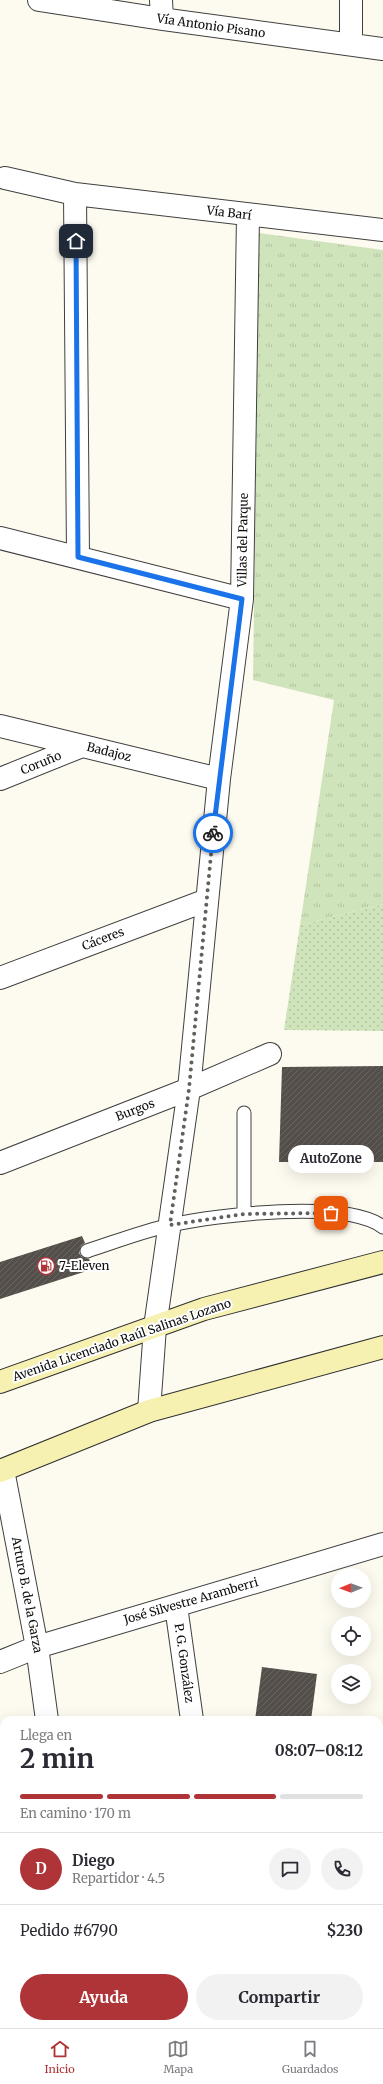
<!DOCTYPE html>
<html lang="es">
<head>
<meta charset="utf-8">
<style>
	:root { --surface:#fff; --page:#f2f2f3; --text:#2b2b33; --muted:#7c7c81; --line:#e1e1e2; --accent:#ae3438 }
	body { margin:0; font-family:Merriweather,serif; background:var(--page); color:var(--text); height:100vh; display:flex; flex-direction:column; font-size:15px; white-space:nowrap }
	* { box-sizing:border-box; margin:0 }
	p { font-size:13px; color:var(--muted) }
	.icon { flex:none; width:22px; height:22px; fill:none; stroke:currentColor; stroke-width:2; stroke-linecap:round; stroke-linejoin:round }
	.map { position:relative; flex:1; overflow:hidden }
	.panel { position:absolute; left:0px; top:1716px; width:383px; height:312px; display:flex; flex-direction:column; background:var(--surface); border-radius:12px 12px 0 0; box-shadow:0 4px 16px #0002 }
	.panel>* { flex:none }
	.needle { width:26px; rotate:269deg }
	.controls { position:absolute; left:331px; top:1568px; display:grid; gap:8px }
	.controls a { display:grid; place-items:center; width:40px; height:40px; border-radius:50%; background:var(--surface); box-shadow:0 4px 16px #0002; font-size:20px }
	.pin { position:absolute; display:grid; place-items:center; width:34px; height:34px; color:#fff; margin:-17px; border-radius:8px; box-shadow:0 2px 6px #0006 }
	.courier { position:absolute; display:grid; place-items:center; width:40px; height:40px; margin:-20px; border:3px solid #1a73e8; border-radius:50%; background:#fff; color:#222; box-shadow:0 1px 5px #0007 }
	.bubble { position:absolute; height:28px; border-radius:14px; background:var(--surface); box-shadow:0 4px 16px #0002; font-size:13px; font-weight:700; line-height:28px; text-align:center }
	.headline em { font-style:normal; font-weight:700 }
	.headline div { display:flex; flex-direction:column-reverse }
	.headline { display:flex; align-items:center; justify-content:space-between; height:68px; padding:0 20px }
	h1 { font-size:26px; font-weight:700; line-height:30px }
	.bar { display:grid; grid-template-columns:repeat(4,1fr); gap:6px 4px; align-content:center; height:48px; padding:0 20px }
	.bar i { height:5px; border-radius:3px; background:var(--line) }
	.bar .selected { background:var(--accent) }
	.bar p { grid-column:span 4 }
	.line { display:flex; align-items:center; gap:10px; padding:0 20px; border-top:1px solid var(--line) }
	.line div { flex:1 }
	.round { display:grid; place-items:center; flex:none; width:42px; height:42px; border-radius:21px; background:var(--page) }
	.action { display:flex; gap:8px; margin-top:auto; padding:8px 20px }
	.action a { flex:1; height:46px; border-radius:24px; background:var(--accent); color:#fff; font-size:16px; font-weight:700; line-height:46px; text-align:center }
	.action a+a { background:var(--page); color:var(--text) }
	.dock { display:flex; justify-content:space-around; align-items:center; height:56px; border-top:1px solid var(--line); background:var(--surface); font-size:11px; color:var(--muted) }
	.dock a { display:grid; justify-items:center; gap:2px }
	.dock .selected { color:var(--accent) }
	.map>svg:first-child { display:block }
	.grass { fill:url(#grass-dots) }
	.park { fill:url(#park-tufts) }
	.building { fill:url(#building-hatch) }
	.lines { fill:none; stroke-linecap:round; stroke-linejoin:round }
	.lane-casing { stroke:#404040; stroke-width:15 }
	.street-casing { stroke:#404040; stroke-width:24 }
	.secondary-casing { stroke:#2f2f2f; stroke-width:24 }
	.lane { stroke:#fff; stroke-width:13 }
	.street { stroke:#fff; stroke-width:22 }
	.secondary { stroke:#f6f0b1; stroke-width:22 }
	.done { stroke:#61605c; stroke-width:4; stroke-dasharray:0 7.2 }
	.route { stroke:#1a73e8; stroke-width:5 }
	.labels { text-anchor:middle; stroke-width:4; stroke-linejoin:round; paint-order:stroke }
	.street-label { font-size:12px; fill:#0d0d0d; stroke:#fff }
	.poi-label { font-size:12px; fill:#0d0d0d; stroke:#fff; text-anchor:start }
</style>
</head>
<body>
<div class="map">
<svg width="383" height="2028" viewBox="0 0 383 2028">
	<defs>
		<pattern id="grass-dots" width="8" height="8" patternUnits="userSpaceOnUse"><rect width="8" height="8" fill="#d0e4bc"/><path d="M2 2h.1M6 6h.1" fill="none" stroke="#b1c2a0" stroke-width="1.8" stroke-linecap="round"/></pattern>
		<pattern id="park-tufts" width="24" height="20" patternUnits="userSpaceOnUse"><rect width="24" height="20" fill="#d0e4bc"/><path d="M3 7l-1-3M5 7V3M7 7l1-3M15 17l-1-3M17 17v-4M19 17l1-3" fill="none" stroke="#b1c2a0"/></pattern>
		<pattern id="building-hatch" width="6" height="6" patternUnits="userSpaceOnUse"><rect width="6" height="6" fill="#554f4b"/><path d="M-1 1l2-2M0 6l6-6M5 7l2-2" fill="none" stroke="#686460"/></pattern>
	</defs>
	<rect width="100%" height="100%" fill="#fdfbef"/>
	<path class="grass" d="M383,904v127l-99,-1 16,-105z"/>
	<path class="park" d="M259,233l124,17v654l-83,21 34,-225 -81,-20z"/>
	<path class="building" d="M383,1066v96h-104l3,-95z
		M82,1236l3,7 -4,3 -2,7 3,4 7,2 4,10 -93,30v-37z
		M262,1667l55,7 -6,46h-56z"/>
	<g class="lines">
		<g class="lane-casing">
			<path id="lane" d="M244,1113v101
				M87,1251c28,-9 56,-20 84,-26 45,-10 175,-26 212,2"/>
		</g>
		<g class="street-casing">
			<path id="street" d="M39,0l123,19 221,30
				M161,0l1,19
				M351,0v44
				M5,178l70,16 308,36
				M75,194l3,363
				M0,538l242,61
				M0,726l219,53
				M0,779l82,-33
				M0,978l207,-78
				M0,1163l189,-74 81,-35
				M149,1411l6,-84 34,-238 30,-310 23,-180 6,-384
				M3,1470l34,177 10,73
				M176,1606l16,114
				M0,1662l37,-15 346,-103
				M90,2024l1,4
				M236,2024v4"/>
		</g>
		<g class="secondary-casing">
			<path id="secondary" d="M0,1382l204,-73 179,-47
				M0,1471l149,-60 234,-64"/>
		</g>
		<use href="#lane" class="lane"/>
		<use href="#street" class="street"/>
		<use href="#secondary" class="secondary"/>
	</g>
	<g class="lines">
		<path class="done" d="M213,833l-24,256 -19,136 74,-11 87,-1"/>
		<path class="route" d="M76,241l2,316 164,42 -29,234"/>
	</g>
	<defs>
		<g id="fuel-ring" transform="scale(0.9)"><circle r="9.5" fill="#fff" stroke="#ae3438" stroke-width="1.5"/><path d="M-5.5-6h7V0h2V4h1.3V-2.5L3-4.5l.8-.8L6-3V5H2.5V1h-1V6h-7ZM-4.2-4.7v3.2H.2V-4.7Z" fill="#ae3438"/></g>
	</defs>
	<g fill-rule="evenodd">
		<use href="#fuel-ring" x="46" y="1266"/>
	</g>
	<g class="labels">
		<g class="street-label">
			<text transform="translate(211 26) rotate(8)" y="4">Vía Antonio Pisano</text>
			<text transform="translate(229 213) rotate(7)" y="4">Vía Barí</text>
			<text transform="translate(243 540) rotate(-89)" y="4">Villas del Parque</text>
			<text transform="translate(109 752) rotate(14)" y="4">Badajoz</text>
			<text transform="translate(41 763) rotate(-22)" y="4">Coruño</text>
			<text transform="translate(103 939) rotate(-21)" y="4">Cáceres</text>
			<text transform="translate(135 1110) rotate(-21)" y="4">Burgos</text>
			<text transform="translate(122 1340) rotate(-19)" y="4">Avenida Licenciado Raúl Salinas Lozano</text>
			<text transform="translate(27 1595) rotate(79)" y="4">Arturo B. de la Garza</text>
			<text transform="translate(191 1601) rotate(-16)" y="4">José Silvestre Aramberri</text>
			<text transform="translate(184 1663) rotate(82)" y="4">P. G. González</text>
		</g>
		<g class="poi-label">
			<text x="59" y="1270">7-Eleven</text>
		</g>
	</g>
</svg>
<div class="controls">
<a><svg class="needle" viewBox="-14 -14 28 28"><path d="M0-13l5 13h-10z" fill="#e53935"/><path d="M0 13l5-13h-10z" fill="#7c7c81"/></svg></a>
<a><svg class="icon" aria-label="locate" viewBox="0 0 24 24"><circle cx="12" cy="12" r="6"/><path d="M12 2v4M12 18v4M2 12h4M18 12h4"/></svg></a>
<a><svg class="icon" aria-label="layers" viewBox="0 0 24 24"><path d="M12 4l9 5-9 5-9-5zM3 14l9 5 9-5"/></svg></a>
</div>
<div class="pin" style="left:331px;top:1213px;background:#ea580c"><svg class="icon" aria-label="bag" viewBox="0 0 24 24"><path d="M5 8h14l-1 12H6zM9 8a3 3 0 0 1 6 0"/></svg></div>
<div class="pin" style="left:76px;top:241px;background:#1f2937"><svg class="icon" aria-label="home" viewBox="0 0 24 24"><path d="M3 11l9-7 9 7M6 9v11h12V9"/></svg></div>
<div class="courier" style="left:213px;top:833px"><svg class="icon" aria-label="bike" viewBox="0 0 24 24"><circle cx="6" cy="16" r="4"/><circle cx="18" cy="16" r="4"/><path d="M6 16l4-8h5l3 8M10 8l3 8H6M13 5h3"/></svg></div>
<div class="bubble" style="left:288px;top:1145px;width:86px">AutoZone</div>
<section class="panel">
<div class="headline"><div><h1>2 min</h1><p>Llega en</p></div><em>08:07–08:12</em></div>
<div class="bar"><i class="selected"></i><i class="selected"></i><i class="selected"></i><i></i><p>En camino · 170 m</p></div>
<div class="line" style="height:72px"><b class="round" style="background:var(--accent);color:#fff">D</b><div><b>Diego</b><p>Repartidor · 4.5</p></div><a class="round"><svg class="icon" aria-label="chat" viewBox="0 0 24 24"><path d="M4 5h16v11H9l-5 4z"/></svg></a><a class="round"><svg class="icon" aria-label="phone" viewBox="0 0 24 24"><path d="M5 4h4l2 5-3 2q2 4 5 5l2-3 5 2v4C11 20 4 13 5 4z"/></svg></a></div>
<div class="line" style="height:52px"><div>Pedido #6790</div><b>$230</b></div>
<div class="action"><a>Ayuda</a><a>Compartir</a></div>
</section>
</div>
<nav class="dock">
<a class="selected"><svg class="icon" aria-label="home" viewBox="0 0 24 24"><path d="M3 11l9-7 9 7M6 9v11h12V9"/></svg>Inicio</a>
<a><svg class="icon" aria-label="map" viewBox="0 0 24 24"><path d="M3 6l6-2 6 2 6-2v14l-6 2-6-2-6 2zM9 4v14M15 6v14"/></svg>Mapa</a>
<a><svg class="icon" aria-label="saved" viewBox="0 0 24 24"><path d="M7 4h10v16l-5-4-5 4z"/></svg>Guardados</a>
</nav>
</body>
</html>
